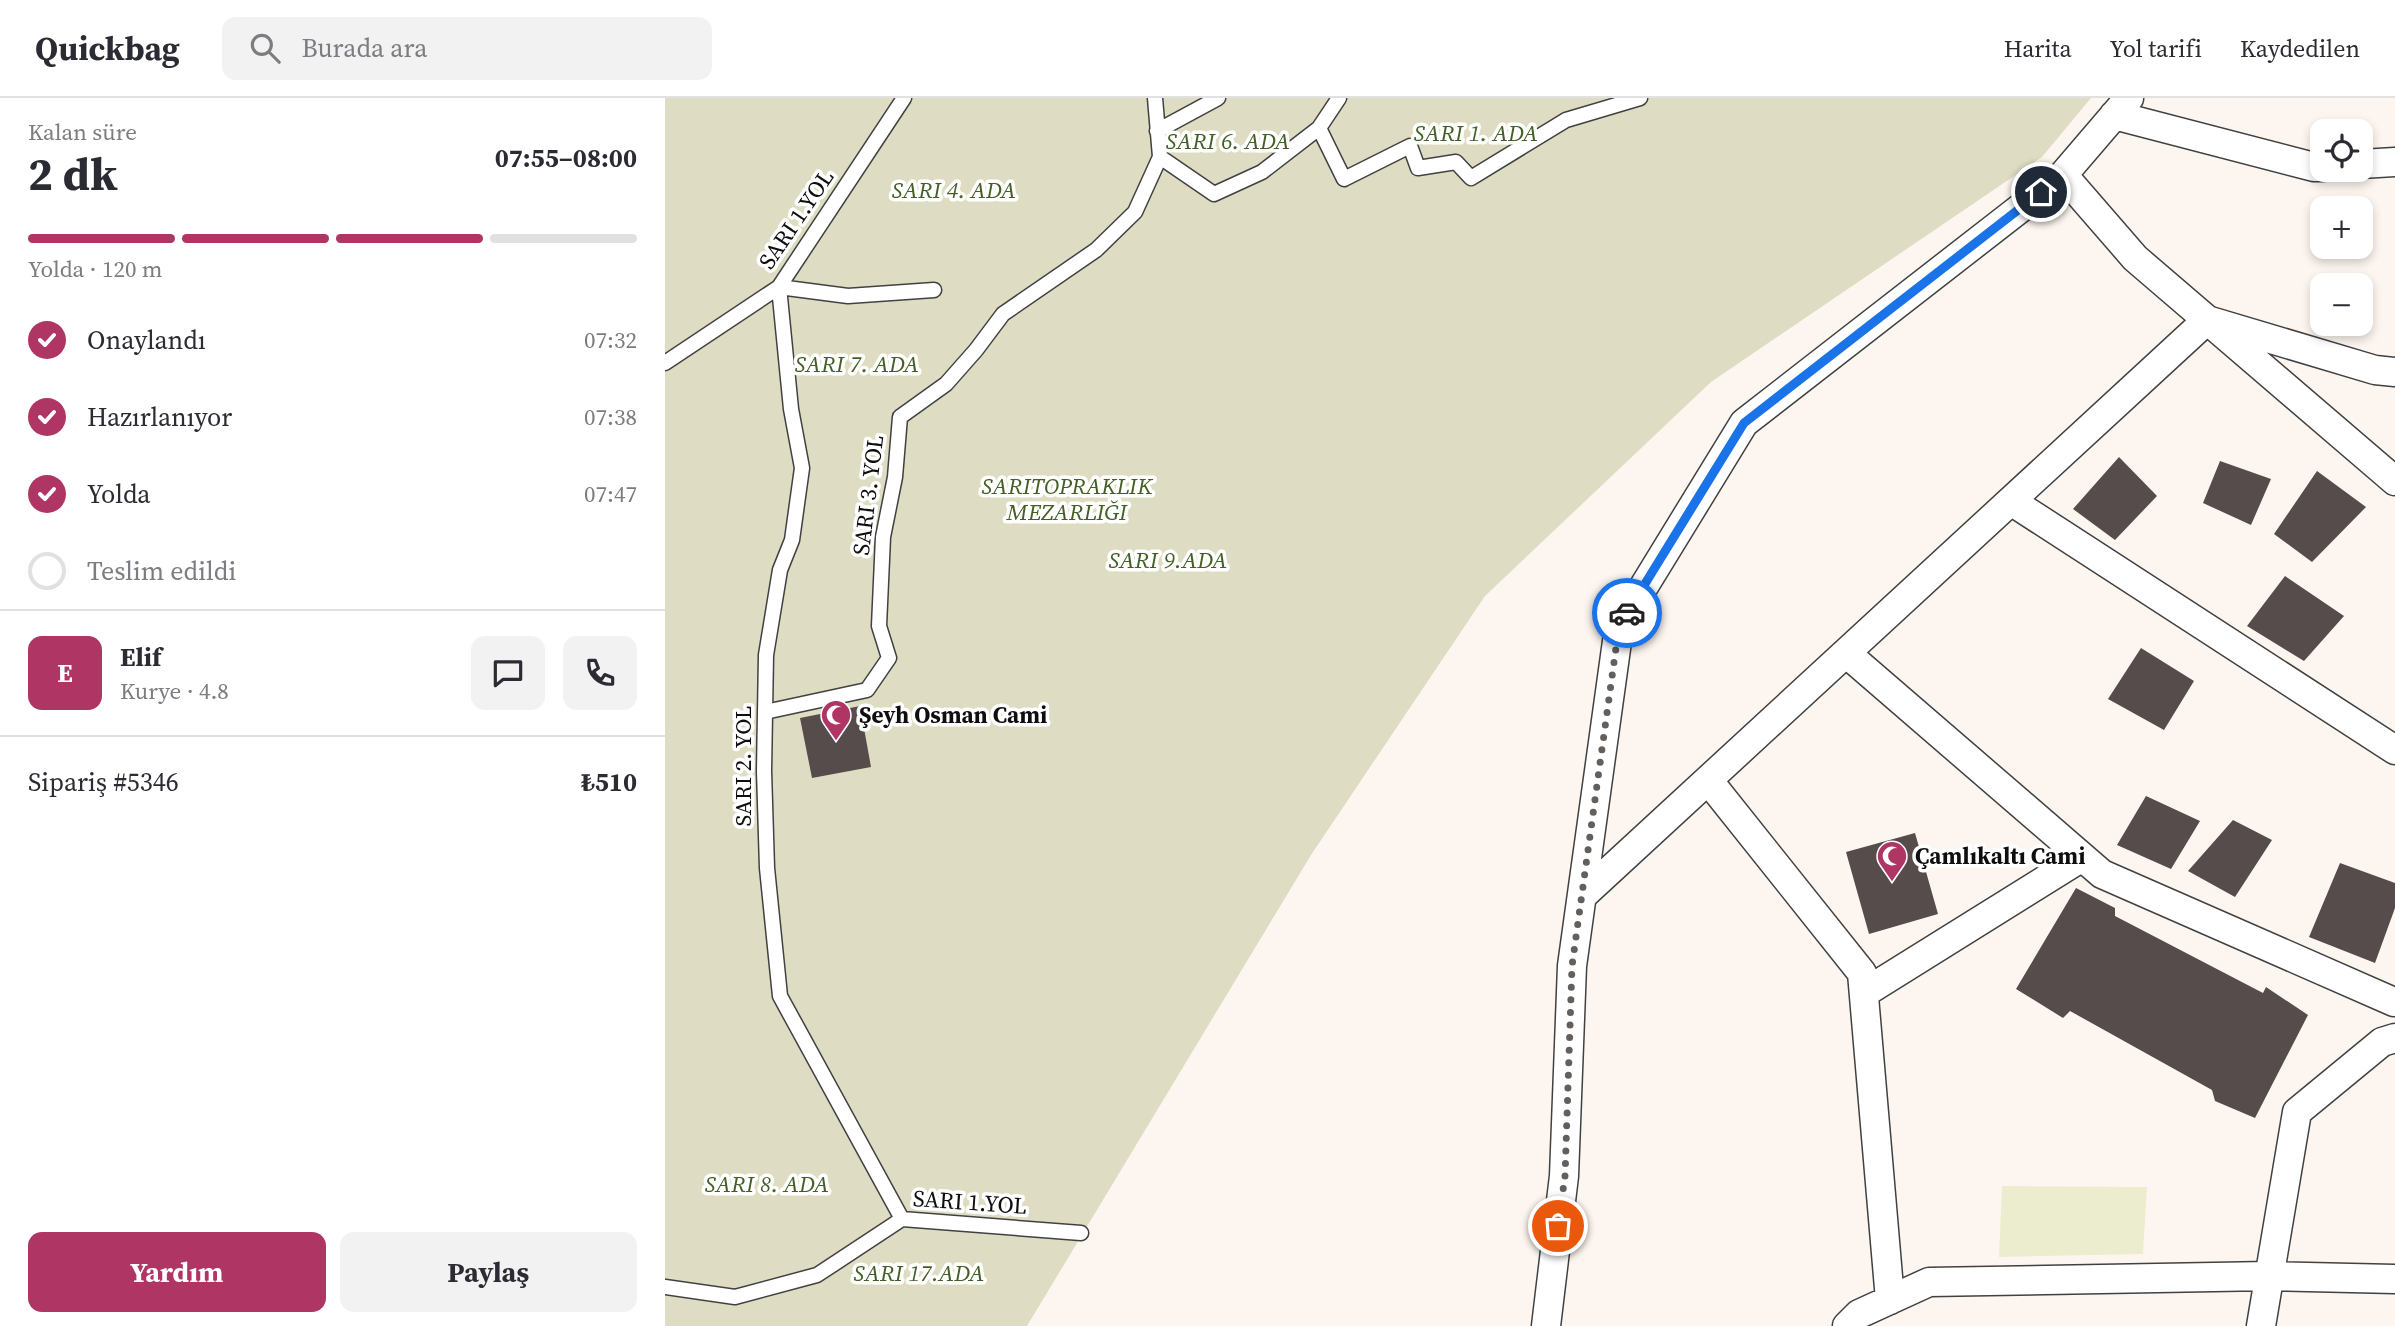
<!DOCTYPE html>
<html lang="tr">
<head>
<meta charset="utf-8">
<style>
	:root { --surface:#fff; --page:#f2f2f3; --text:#2b2b33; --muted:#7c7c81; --line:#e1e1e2; --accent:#af3564 }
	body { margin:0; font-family:"Source Serif 4",serif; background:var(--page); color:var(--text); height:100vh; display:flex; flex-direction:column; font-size:26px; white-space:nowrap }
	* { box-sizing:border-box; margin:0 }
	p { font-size:23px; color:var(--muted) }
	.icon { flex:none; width:38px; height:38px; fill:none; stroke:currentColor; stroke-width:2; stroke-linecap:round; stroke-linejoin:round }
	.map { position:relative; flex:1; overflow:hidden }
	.sheet { display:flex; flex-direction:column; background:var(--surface); width:665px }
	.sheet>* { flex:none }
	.fabs { position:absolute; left:1645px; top:21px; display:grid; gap:14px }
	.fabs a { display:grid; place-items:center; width:63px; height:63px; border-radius:14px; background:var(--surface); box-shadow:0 4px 10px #0003; font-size:35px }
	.pin { position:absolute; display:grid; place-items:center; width:60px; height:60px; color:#fff; margin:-30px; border:4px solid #fff; border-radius:50%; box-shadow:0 2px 7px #0007 }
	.courier { position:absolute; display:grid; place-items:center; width:70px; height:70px; margin:-35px; border:5px solid #1a73e8; border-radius:50%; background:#fff; color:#222; box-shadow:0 2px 9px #0007 }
	.overview em { font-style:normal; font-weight:700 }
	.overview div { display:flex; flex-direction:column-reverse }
	.overview { display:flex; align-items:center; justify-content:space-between; height:119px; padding:0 28px }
	h1 { font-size:46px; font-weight:700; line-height:52px }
	.bar { display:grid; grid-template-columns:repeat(4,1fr); gap:10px 7px; align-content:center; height:84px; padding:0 28px }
	.bar i { height:9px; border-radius:5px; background:var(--line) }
	.bar .current { background:var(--accent) }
	.bar p { grid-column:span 4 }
	.line { display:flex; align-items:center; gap:18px; padding:0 28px; border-top:2px solid var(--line) }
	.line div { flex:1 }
	.round { display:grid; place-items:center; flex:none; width:74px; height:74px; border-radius:14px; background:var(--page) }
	ol { padding:0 28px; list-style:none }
	li { display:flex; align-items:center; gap:21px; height:77px }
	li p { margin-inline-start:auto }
	li .icon { padding:7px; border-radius:50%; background:var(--accent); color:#fff; stroke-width:4 }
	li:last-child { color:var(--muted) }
	li i { width:38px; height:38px; border:4px solid var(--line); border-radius:50% }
	.button { display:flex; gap:14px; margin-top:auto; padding:14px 28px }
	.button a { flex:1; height:80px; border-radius:14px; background:var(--accent); color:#fff; font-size:28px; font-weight:700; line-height:80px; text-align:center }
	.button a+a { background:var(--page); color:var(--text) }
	header { display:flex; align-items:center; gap:42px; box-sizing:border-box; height:98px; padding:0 35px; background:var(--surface); border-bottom:2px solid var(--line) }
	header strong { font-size:33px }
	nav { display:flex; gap:38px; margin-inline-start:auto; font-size:24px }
	.search { width:490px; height:63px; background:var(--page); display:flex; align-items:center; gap:18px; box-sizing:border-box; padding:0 24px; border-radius:14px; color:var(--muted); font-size:26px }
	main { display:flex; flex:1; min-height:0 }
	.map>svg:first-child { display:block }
	.cemetery { fill:#deddc3 }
	.pitch { fill:#ecedce }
	.building { fill:#554c4b }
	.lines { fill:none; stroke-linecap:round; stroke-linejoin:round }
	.service-casing { stroke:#414141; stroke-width:17 }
	.minor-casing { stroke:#414141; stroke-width:31 }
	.service { stroke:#fff; stroke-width:14 }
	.minor { stroke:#fff; stroke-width:28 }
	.done { stroke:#625f5d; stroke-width:7; stroke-dasharray:0 12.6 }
	.route { stroke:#1a73e8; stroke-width:9 }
	.labels { text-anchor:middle; stroke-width:7; stroke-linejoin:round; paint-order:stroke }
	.park-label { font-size:23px; font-style:italic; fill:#445f25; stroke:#fff }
	.street-label { font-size:23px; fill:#0e0e0e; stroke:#fff }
	.poi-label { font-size:23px; font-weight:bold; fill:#0e0e0e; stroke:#fff; text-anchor:start }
</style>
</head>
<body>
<header>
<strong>Quickbag</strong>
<div class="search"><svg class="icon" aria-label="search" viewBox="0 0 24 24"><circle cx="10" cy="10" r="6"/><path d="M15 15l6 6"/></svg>Burada ara</div>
<nav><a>Harita</a><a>Yol tarifi</a><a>Kaydedilen</a></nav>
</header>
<main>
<section class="sheet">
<div class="overview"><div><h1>2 dk</h1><p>Kalan süre</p></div><em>07:55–08:00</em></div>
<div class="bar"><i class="current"></i><i class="current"></i><i class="current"></i><i></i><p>Yolda · 120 m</p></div>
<ol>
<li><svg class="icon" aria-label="check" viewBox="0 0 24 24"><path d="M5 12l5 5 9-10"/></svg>Onaylandı<p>07:32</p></li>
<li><svg class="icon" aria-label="check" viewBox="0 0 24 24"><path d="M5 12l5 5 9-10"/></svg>Hazırlanıyor<p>07:38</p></li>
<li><svg class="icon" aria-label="check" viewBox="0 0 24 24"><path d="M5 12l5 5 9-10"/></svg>Yolda<p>07:47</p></li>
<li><i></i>Teslim edildi</li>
</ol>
<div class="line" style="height:126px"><b class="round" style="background:var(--accent);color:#fff">E</b><div><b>Elif</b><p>Kurye · 4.8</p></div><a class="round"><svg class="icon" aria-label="chat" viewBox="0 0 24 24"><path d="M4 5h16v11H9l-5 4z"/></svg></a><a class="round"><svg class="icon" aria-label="phone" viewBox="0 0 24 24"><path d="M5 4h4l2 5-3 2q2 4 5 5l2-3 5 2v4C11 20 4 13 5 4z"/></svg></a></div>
<div class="line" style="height:91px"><div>Sipariş #5346</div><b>₺510</b></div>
<div class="button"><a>Yardım</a><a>Paylaş</a></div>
</section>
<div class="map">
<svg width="1730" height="1228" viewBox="0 0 1730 1228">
	<rect width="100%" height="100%" fill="#fdf6f0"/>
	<path class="cemetery" d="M0,0h1426l-49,59 -331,225 -226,214 -174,259 -284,471h-362z"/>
	<path class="pitch" d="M1337,1088l145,1 -4,67 -144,3z"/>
	<path class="building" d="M1454,359l38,39 -42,44 -42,-31z
		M1555,363l51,18 -20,46 -48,-22z
		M1652,373l49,36 -54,55 -38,-28z
		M1620,478l59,40 -40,45 -57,-35z
		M1476,550l53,33 -30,49 -56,-31z
		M195,608l11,61 -59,11 -12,-60z
		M1481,698l54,25 -29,48 -54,-24z
		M1568,722l39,20 -37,57 -47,-26z
		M1250,735l23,81 -69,20 -23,-82z
		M1675,765l55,20v25l-20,55 -66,-26z
		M1411,790l39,20v8l148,77 3,-6 42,28 -53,103 -40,-17 -3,-11 -142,-79 -7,7 -47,-29z"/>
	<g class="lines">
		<g class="service-casing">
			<path id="service" d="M654,30l25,51 66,-33 8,22 38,-6 15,16 95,-58 74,-22
				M492,33l61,-33
				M495,59l54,37 48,-22 57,-44 20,-30
				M0,265l114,-76 125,-189
				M100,614l102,-22 22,-32 -10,-32 4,-89 12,-60 5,-60 46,-33 30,-34 27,-36 93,-64 39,-38 25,-55 -5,-59
				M237,1121l-122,-223 -13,-128 -3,-97 2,-116 14,-85 12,-30 10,-72 -11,-59 -12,-122 69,9 86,-6
				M0,1189l70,10 82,-22 85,-56 179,14"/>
		</g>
		<g class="minor-casing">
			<path id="minor" d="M1449,17l200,52h8
				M1696,66l34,-2
				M1398,77l72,83 260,223
				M1346,403l384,249
				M1181,555l256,221 292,128
				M1043,682l154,193 28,327
				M917,798l625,-576 168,50 20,2
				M1199,895l218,-136
				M881,1228l18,-150 8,-210 47,-339 125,-204 319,-248 66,-77
				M1182,1228l12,-12 70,-32 340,-6 126,3
				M1596,1228l36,-214 85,-70 13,-4"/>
		</g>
		<use href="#service" class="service"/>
		<use href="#minor" class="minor"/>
	</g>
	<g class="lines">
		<path class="done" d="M893,1128l7,-50 7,-210 47,-340 8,-13"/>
		<path class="route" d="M962,515l117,-190 297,-231"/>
	</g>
	<defs>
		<g id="mosque-pin" transform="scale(1.575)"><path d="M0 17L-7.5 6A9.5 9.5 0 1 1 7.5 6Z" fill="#af3564" stroke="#fff"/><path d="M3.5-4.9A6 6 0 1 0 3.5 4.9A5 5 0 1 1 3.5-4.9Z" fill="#fff"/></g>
	</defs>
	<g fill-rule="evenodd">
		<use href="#mosque-pin" x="171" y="617"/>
		<use href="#mosque-pin" x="1227" y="758"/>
	</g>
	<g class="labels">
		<g class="park-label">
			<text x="811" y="43">SARI 1. ADA</text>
			<text x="563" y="51">SARI 6. ADA</text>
			<text x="289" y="100">SARI 4. ADA</text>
			<text x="192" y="274">SARI 7. ADA</text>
			<text x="402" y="396">SARITOPRAKLIK<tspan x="402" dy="26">MEZARLIĞI</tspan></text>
			<text x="503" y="470">SARI 9.ADA</text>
			<text x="102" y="1094">SARI 8. ADA</text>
			<text x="254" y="1183">SARI 17.ADA</text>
		</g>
		<g class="street-label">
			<text transform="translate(131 121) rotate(-56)" y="8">SARI 1.YOL</text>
			<text transform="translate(203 397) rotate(-83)" y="8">SARI 3. YOL</text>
			<text transform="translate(78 668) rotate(-90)" y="8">SARI 2. YOL</text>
			<text transform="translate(305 1104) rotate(4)" y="8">SARI 1.YOL</text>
		</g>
		<g class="poi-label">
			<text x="194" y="625">Şeyh Osman Cami</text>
			<text x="1250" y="766">Çamlıkaltı Cami</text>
		</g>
	</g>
</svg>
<div class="fabs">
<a><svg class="icon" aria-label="locate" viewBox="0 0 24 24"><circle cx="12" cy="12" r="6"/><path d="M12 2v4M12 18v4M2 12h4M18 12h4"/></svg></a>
<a>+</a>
<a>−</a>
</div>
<div class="pin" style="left:893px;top:1128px;background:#ea580c"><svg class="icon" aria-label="bag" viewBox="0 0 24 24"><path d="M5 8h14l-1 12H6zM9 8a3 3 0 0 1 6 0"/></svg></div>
<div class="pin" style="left:1376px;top:94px;background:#1f2937"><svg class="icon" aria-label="home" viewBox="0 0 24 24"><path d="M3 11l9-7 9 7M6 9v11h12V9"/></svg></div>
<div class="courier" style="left:962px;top:515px"><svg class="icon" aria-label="car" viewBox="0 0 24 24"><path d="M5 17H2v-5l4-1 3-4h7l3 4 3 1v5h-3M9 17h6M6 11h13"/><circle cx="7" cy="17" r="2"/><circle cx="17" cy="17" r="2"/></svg></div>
</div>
</main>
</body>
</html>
